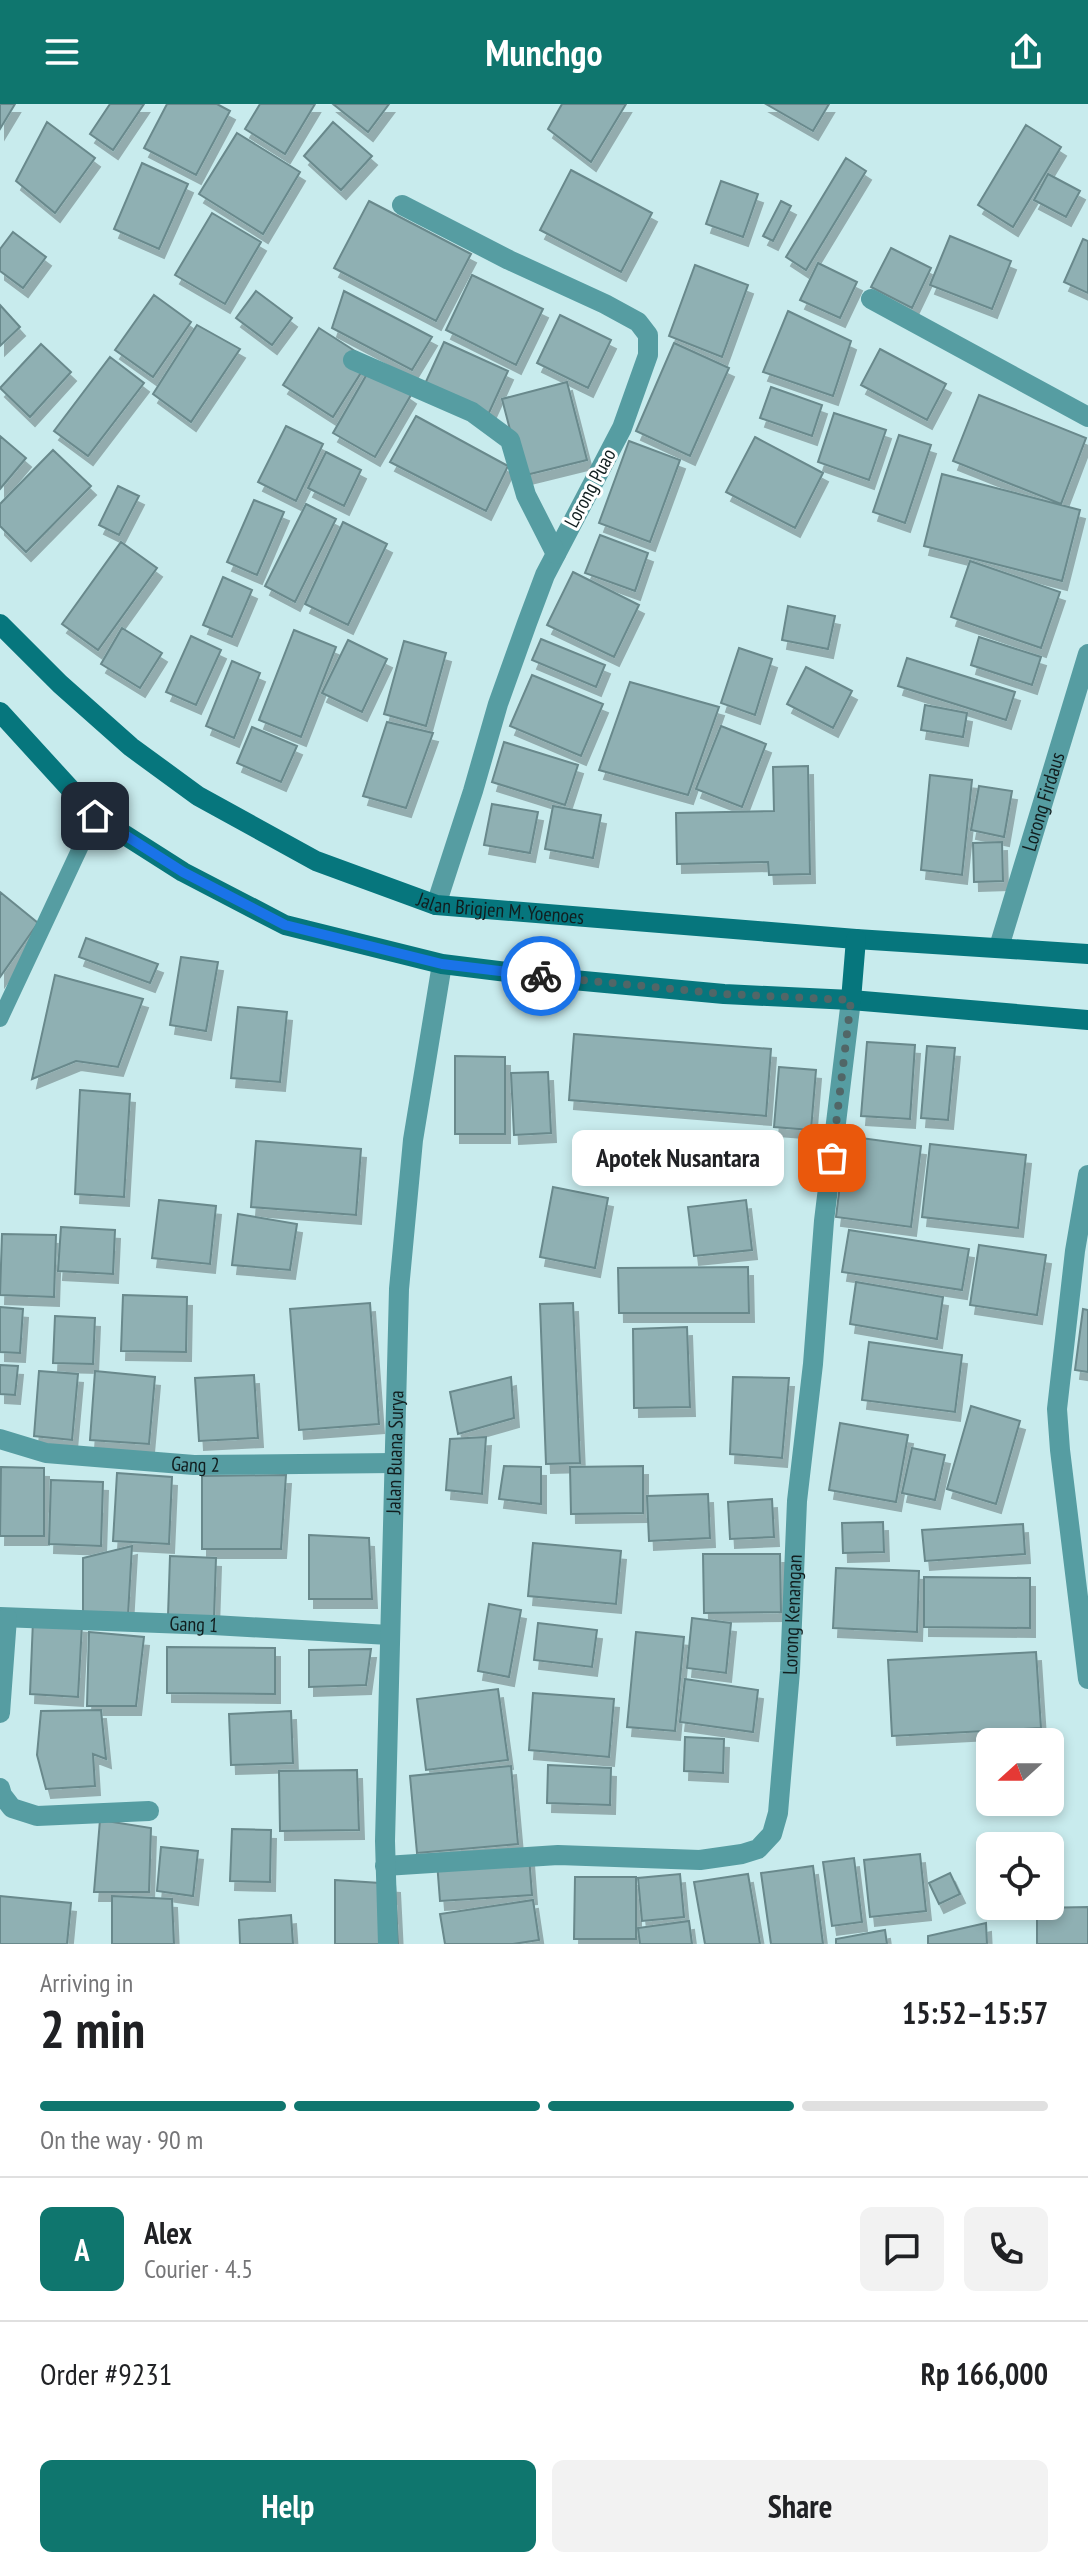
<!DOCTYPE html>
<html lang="en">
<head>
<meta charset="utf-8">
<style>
	:root { --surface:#fff; --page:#f2f2f2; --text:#202124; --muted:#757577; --line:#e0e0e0; --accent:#0f766e }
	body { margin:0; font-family:"PT Sans Narrow",sans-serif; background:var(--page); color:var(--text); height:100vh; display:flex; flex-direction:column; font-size:30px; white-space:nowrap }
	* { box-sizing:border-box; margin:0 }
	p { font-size:26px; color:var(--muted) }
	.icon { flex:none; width:44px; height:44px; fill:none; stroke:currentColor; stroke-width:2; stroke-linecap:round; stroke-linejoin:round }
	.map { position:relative; height:1840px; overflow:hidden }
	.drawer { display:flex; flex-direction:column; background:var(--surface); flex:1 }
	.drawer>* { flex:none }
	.needle { width:52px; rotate:249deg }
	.tools { position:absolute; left:976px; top:1624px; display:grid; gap:16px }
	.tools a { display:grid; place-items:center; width:88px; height:88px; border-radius:12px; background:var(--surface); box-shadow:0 4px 12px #0003; font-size:40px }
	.pin { position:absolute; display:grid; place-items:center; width:68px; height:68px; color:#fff; margin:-34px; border-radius:16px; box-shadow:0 4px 12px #0006 }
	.courier { position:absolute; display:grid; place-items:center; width:80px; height:80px; margin:-40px; border:6px solid #1a73e8; border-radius:50%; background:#fff; color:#222; box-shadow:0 2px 10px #0007 }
	.bubble { position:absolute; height:56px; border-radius:12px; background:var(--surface); box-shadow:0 4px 12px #0003; font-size:26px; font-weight:600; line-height:56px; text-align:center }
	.headline em { font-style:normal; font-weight:600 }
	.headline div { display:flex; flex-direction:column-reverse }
	.headline { display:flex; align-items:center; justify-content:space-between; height:136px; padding:0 40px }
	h1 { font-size:52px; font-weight:600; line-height:60px }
	.bar { display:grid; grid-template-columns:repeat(4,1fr); gap:12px 8px; align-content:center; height:96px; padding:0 40px }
	.bar i { height:10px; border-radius:6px; background:var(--line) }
	.bar .on { background:var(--accent) }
	.bar p { grid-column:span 4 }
	.line { display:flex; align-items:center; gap:20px; padding:0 40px; border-top:2px solid var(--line) }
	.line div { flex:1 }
	.round { display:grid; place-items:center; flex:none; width:84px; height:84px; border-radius:12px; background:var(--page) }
	.primary-button { display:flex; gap:16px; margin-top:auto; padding:16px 40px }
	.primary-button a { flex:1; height:92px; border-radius:12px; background:var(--accent); color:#fff; font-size:32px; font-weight:600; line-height:92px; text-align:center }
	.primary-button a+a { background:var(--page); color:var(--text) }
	header { display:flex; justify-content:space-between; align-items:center; height:104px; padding:0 40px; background:var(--accent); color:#fff; font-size:36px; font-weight:600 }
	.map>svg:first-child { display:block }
	.building { fill:#8fb0b3; stroke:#69898c; stroke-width:2; filter:url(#shadow) }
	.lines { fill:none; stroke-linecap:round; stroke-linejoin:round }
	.service { stroke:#569da2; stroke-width:16 }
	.minor { stroke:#569da2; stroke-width:20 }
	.secondary { stroke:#06767d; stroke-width:20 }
	.done { stroke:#516667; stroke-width:8; stroke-dasharray:0 14.4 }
	.route { stroke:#1a73e8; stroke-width:10 }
	.labels { text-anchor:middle; stroke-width:6; stroke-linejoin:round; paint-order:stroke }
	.street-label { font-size:20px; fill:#111e1f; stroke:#fff }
</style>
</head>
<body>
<header><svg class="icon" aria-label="menu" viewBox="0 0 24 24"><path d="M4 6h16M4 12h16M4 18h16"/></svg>Munchgo<svg class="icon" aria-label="share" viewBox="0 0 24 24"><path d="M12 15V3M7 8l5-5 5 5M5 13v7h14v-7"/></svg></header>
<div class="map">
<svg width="1088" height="1840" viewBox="0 0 1088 1840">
	<defs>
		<filter id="shadow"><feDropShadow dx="5" dy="9" stdDeviation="0" flood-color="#0004"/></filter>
	</defs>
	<rect width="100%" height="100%" fill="#c8ebed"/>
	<path class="building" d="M0,0h15l-15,25z
		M110,0h34l-31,46 -23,-16z
		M167,0h50l13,7 -34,64 -52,-27z
		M260,0h55l-30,50 -40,-25z
		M333,0h56l-21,28z
		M562,0h64l-35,58 -43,-33z
		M766,0h63l-16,27z
		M47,18l48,36 -40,55 -39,-32z
		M333,18l39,34 -31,34 -37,-34z
		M1026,21l35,22 -48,80 -35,-22z
		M237,29l63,39 -37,62 -64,-40z
		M846,54l20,13 -60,99 -20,-13z
		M142,59l46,21 -29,65 -45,-20z
		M571,66l81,43 -31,59 -81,-42z
		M1048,70l32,17 -14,26 -32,-17z
		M721,77l37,13 -15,43 -37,-13z
		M369,97l102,53 -35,67 -102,-53z
		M781,97l10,5 -18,35 -10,-5z
		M212,109l49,29 -36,62 -50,-29z
		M13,128l33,25 -23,31 -23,-17v-22z
		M950,132l61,25 -19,48 -62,-24z
		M1083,135l5,2v52l-24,-11z
		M891,144l40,20 -19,40 -41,-21z
		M818,159l39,19 -17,36 -40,-18z
		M695,161l53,20 -26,72 -53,-21z
		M472,171l71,34 -27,56 -70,-35z
		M256,187l36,27 -20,27 -36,-27z
		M344,187l88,46 -20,33 -80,-42z
		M154,191l37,27 -38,55 -38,-27z
		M0,201l20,22 -20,19z
		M788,207l63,30 -18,55 -70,-24z
		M560,211l51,25 -23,48 -51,-25z
		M197,221l43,24 -49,73 -38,-28z
		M319,224l50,32 -36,57 -50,-32z
		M444,238l64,29 -20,44 -64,-29z
		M674,239l55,25 -39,88 -54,-25z
		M41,240l30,28 -41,45 -30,-29z
		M880,245l66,35 -19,36 -66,-35z
		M110,253l34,26 -56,73 -34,-25z
		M371,263l40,28 -36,62 -42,-24z
		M567,278l20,78 -65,16 -20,-77z
		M771,283l51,18 -10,31 -52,-18z
		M979,291l107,43 -25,66 -108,-43z
		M834,309l52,17 -17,50 -51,-18z
		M416,312l92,50 -22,45 -96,-49z
		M286,322l37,18 -27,57 -38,-19z
		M899,331l32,10 -26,78 -32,-11z
		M0,332l26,22 -26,31z
		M755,333l68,36 -28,55 -69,-36z
		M629,337l51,19 -30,82 -51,-19z
		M53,346l38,36 -65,66 -26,-26v-22z
		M326,348l35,18 -17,36 -36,-18z
		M942,370l138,36 -18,71 -138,-35z
		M118,382l21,10 -20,39 -20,-10z
		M254,396l30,12 -27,63 -30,-13z
		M306,400l30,15 -41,83 -30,-16z
		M343,418l44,22 -39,81 -43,-21z
		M600,431l48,18 -13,38 -50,-18z
		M121,438l36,26 -59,82 -36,-26z
		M970,457l90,31 -19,56 -90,-31z
		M573,468l66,33 -25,52 -67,-32z
		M223,473l29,13 -20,47 -29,-12z
		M788,502l47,10 -7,33 -46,-9z
		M122,524l40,25 -22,35 -39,-24z
		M294,526l42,17 -35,90 -42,-17z
		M191,532l30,14 -25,55 -30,-13z
		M979,533l62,20 -9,28 -61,-20z
		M541,535l64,26 -9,22 -64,-27z
		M348,536l39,19 -25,53 -40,-19z
		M404,537l42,12 -20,73 -42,-12z
		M739,544l33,11 -17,56 -34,-12z
		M907,554l108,34 -9,28 -108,-34z
		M232,557l28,12 -26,65 -28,-12z
		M806,563l46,24 -19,37 -46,-24z
		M532,571l71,29 -22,52 -71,-30z
		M630,578l89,25 -31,88 -89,-25z
		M925,601l42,8 -4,24 -42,-7z
		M387,618l46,11 -27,75 -43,-12z
		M721,622l45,18 -24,63 -46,-18z
		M252,623l45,19 -16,36 -44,-19z
		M504,638l74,23 -13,40 -73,-23z
		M808,662l2,108 -41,1 -1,-13 -91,2 -1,-51 98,-2 -1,-44z
		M930,671l42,5 -10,95 -41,-5z
		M979,682l33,5 -8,46 -33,-7z
		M492,700l46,8 -8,41 -46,-8z
		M553,702l48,9 -8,43 -48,-9z
		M1002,738l1,39 -29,1 -1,-39z
		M0,788l38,31 -38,54z
		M86,834l72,26 -8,19 -71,-26z
		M181,853l37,5 -12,69 -36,-6z
		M55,871l88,24 -25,68 -42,-6 -44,18z
		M238,903l49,5 -7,70 -49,-4z
		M574,930l197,15 -5,67 -197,-16z
		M867,938l48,3 -5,74 -49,-3z
		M927,942l28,2 -7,72 -27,-2z
		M455,952l50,1v77h-50z
		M779,963l37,3 -5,60 -37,-3z
		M548,968l3,61 -37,2 -3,-62z
		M80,986l50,4 -6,103 -49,-3z
		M846,1032l75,10 -10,81 -75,-10z
		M256,1037l105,8 -5,66 -105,-8z
		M930,1040l96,11 -8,73 -96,-11z
		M553,1083l55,11 -13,70 -55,-11z
		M159,1096l57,6 -6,58 -58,-6z
		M746,1096l6,50 -58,6 -6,-49z
		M238,1110l59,10 -7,46 -58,-5z
		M61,1123l54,3 -2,44 -55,-3z
		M849,1126l120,19 -7,41 -120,-18z
		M2,1130l54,1 -2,62 -54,-2z
		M979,1141l67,10 -9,60 -67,-10z
		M748,1163l1,46h-130l-1,-45z
		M856,1178l87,15 -6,42 -87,-15z
		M123,1191l64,2 -1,55 -65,-1z
		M370,1199l9,121 -80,6 -9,-121z
		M573,1199l7,160 -34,1 -6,-160z
		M0,1203l23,2 -3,44 -20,-1z
		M1083,1205l5,1v62l-13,-2z
		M55,1212l40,2 -2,46 -40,-1z
		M687,1223l3,80 -56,1 -1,-79z
		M869,1238l93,13 -7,57 -93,-12z
		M0,1261l18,1 -3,29 -15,-1z
		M39,1267l39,3 -6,66 -38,-4z
		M95,1267l60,6 -6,67 -59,-4z
		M254,1271l4,63 -59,3 -4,-63z
		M511,1273l3,41 -56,16 -8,-42z
		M733,1273l56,1 -7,80 -52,-4z
		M971,1302l49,15 -24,83 -49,-15z
		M840,1319l68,12 -12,67 -67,-12z
		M486,1333l-4,57 -36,-4 4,-51z
		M912,1344l33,7 -10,45 -33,-7z
		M504,1362l37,1v37l-42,-5z
		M643,1362v47l-72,1 -1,-47z
		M1,1363l43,1v68h-44z
		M117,1369l55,4 -3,67 -56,-3z
		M286,1371l-5,74h-79v-73z
		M51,1376l52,2 -2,64 -52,-2z
		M708,1390l2,44 -61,3 -2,-45z
		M772,1395l2,38 -44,2 -2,-37z
		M883,1418l1,30 -41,1 -1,-30z
		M1023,1420l2,30 -100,7 -3,-31z
		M309,1431l60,3 3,61h-63z
		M533,1439l88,8 -5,53 -88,-8z
		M132,1442l-4,69 -45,-3v-54z
		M703,1450h77l1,58 -77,1z
		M170,1452l46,2 -2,60 -46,-2z
		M836,1464l83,3 -2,61 -84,-4z
		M924,1473l106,1v50l-106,-1z
		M489,1500l32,6 -12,67 -31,-6z
		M692,1514l39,5 -5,50 -39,-5z
		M33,1516l49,4 -4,73 -48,-3z
		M538,1519l59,7 -5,37 -58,-7z
		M89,1528l55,5 -8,69h-49z
		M636,1528l48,5 -9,94 -48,-4z
		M167,1543l108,1v46l-108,-1z
		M371,1545l-5,36 -57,2v-37z
		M1036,1548l5,76 -149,8 -4,-76z
		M685,1575l73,11 -5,42 -73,-10z
		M498,1585l10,71 -82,10 -9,-71z
		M533,1589l81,6 -5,58 -80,-7z
		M101,1606l5,49 -13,-5 2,32 -49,3 -9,-34 4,-44z
		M291,1607l2,52 -62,2 -2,-51z
		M685,1633l39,2 -1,34 -39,-2z
		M548,1661l63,3 -1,37 -63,-2z
		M511,1662l7,78 -101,9 -7,-77z
		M357,1666l2,60 -79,1 -1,-60z
		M100,1716l51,8 -2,64h-55z
		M232,1725l39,1 -1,52 -40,-1z
		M161,1743l37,4 -5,45 -36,-5z
		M920,1750l6,57 -56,6 -6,-57z
		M529,1752l3,39 -92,6 -3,-39z
		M854,1754l8,64 -30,4 -9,-64z
		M813,1762l10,78h-52l-10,-71z
		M950,1769l10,21 -21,10 -10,-21z
		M680,1770l4,43 -42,4 -4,-43z
		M748,1770l12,70h-55l-11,-62z
		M575,1773h61v62h-62z
		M335,1776l60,4 3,60h-63z
		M0,1792l71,7 -4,41h-67z
		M112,1792l60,3 2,45h-62z
		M533,1796l6,40 -26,4h-68l-5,-30z
		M1088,1803v37h-51v-36z
		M291,1811l2,29h-53l-1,-24z
		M689,1817l3,23h-52l-2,-16z
		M986,1819l1,21h-59v-8z
		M885,1826l2,14h-51v-5z"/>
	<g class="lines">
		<path class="service" d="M0,915l95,-203"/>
		<g class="minor">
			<path d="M402,101l107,55 96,44 33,18 10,13v20l-26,73 -77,147 -18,48 -29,81 -25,87 -37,114"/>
			<path d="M871,195l217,118"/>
			<path d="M353,256l119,52 38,28 16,55 30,59"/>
			<path id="s1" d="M999,843l89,-293"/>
			<path d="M1088,1071l-13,76 -18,158 3,41 28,229"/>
			<path id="s2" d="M0,1335l46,14 148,12 200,-2"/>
			<path id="s3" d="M0,1513l213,8 176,10"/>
			<path d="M0,1609l7,-95"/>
			<path d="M0,1684l2,7 10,13 25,8 112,-5"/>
			<path id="s4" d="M385,1762l173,-11 142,5 42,-6 16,-5 14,-15 6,-21 12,-142 7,-170 16,-137 11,-143 27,-221"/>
			<path id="s5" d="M388,1840l-3,-103 14,-552 14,-149 29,-176"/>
		</g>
		<g class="secondary">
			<path id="s6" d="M0,520l60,60 71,63 67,49 118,65 120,44 420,34 232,15"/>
			<path d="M0,608l95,104 88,56 102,53 157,39 131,16 151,14 127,6 237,20"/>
			<path d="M851,896l5,-61"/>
		</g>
	</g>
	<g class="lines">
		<path class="done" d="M541,872l183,18 127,6 -19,158"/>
		<path class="route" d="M95,712l88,56 102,53 157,39 99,12"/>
	</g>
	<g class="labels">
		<g class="street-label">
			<text transform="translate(590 384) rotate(-62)" y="7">Lorong Puao</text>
			<text dy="7" stroke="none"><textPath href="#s1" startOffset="152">Lorong Firdaus</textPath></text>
			<text dy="7" stroke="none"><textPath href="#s6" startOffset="590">Jalan Brigjen M. Yoenoes</textPath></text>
			<text dy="7" stroke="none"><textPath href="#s5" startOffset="492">Jalan Buana Surya</textPath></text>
			<text dy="7" stroke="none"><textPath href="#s2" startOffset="198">Gang 2</textPath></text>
			<text dy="7" stroke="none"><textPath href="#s4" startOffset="616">Lorong Kenangan</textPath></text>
			<text dy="7" stroke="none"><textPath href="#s3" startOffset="194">Gang 1</textPath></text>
		</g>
	</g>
</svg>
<div class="tools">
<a><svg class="needle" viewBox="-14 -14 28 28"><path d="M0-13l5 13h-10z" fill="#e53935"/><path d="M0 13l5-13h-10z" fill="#757577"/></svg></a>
<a><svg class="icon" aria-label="locate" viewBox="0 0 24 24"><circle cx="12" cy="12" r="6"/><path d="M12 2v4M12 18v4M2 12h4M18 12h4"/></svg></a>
</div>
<div class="pin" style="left:832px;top:1054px;background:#ea580c"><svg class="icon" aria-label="bag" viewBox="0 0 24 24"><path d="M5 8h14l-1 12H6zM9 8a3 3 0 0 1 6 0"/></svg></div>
<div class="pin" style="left:95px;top:712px;background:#1f2937"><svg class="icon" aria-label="home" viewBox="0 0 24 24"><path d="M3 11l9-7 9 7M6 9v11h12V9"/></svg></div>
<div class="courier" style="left:541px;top:872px"><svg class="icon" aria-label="bike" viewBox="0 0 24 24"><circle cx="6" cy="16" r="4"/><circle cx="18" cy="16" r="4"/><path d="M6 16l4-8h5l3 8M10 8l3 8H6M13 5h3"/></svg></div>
<div class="bubble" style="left:572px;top:1026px;width:212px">Apotek Nusantara</div>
</div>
<section class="drawer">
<div class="headline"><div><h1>2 min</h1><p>Arriving in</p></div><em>15:52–15:57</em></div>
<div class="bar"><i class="on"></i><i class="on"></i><i class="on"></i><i></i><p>On the way · 90 m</p></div>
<div class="line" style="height:144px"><b class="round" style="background:var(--accent);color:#fff">A</b><div><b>Alex</b><p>Courier · 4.5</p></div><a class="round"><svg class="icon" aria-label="chat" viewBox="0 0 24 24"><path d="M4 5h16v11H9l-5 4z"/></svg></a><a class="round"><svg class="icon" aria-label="phone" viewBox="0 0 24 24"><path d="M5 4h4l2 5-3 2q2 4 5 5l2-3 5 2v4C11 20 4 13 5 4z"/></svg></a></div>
<div class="line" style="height:104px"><div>Order #9231</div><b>Rp 166,000</b></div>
<div class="primary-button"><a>Help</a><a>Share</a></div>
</section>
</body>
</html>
